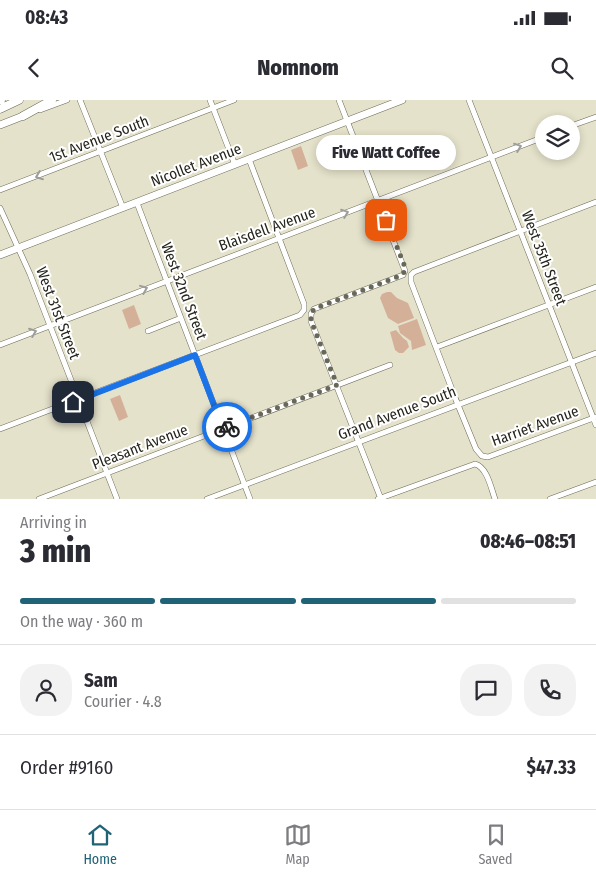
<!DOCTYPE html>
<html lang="en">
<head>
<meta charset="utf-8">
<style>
	:root { --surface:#fff; --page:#f2f2f3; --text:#2b2b33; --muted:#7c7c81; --line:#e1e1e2; --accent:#206276 }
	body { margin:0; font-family:"Fira Sans Condensed",sans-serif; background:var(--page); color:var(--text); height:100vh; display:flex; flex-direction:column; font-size:19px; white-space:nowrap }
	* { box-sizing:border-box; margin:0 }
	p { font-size:16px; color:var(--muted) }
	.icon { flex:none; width:28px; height:28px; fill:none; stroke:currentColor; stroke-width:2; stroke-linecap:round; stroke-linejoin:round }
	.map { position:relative; height:399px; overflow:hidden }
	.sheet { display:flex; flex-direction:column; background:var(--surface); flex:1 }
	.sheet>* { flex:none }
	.fabs { position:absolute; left:535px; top:15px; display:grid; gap:10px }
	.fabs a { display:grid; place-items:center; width:45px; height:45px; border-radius:50%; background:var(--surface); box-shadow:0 2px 8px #0003; font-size:25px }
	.pin { position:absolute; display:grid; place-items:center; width:42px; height:42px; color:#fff; margin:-21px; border-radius:10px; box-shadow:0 2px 8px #0006 }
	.courier { position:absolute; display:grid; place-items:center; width:50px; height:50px; margin:-25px; border:4px solid #1a73e8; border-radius:50%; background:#fff; color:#222; box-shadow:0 1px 6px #0007 }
	.bubble { position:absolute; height:35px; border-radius:18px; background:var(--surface); box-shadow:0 2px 8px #0003; font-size:16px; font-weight:800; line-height:35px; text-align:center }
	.headline em { font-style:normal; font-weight:800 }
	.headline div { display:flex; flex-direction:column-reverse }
	.headline { display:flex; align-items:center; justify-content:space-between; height:85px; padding:0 20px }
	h1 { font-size:32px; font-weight:800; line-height:38px }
	.bar { display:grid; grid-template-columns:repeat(4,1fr); gap:8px 5px; align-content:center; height:60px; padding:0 20px }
	.bar i { height:6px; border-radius:4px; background:var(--line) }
	.bar .on { background:var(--accent) }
	.bar p { grid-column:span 4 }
	.line { display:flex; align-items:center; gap:12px; padding:0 20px; border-top:1px solid var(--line) }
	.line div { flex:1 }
	.round { display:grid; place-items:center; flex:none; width:52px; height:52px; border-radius:20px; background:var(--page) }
	.status { display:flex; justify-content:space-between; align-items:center; height:35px; padding:0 25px; background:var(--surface); direction:ltr }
	.status svg { height:14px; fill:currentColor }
	header { display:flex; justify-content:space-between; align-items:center; height:65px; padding:0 20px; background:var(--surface); font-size:22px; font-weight:800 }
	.menu { display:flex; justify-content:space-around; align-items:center; height:70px; border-top:1px solid var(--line); background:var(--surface); font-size:14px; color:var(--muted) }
	.menu a { display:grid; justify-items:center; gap:2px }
	.menu .on { color:var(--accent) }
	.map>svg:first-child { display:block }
	.green { fill:#d5b099 }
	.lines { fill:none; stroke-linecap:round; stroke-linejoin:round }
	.minor-casing { stroke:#6a6854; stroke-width:6 }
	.major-casing { stroke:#6a6854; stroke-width:8 }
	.highway-casing { stroke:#6a6854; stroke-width:9 }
	.minor { stroke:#fff; stroke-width:5 }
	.major { stroke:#fff; stroke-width:7 }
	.highway { stroke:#fff; stroke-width:8 }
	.oneway { stroke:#9d9d99 }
	.done { stroke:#696759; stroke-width:5; stroke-dasharray:0 9 }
	.route { stroke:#1a73e8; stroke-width:6 }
	.labels { text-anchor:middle; stroke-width:4; stroke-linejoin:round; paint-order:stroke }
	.street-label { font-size:15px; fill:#26251c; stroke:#fff }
</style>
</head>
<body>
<div class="status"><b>08:43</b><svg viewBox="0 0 49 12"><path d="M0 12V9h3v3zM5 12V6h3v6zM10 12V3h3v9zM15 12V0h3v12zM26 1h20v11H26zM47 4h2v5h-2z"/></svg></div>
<header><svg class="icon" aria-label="back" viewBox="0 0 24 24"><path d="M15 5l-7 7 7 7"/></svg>Nomnom<svg class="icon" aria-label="search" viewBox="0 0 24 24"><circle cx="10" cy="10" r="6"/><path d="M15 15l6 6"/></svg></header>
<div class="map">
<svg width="596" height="399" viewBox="0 0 596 399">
	<rect width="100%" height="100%" fill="#e5e2cb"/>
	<path class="green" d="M301,46l7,20 -10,4 -7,-20z
		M387,192h4l6,6 11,5 6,15 -16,6 -10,-6 -8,-20 2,-4z
		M134,205l7,19 -12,5 -7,-19z
		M417,219l9,26 -14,5 -1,-9 -11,-8 -2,-7z
		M396,230l7,8 4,3 2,6 -6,6h-4l-4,-3 -5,-18z
		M120,295l8,22 -9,4 -9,-22z"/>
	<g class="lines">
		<g class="minor-casing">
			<path id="minor" d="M80,0l43,108
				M210,0l25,65
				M339,0l66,171 -2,4 -89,34 -3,5v7l70,178
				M469,0l127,325
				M40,10l27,-10
				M571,26l25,-9
				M0,90l234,-90
				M596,102l-182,70 -3,3v7l45,118 20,49 6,7 6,1 108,-40
				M137,103l113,296
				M0,108l30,66 87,225
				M148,231l33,-13
				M0,245l544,-208
				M437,247l159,-60
				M0,329l300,-114 4,-5v-6l-55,-145
				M39,399l351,-134
				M207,399l389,-146
				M378,399l97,-35c12,3 16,24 20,35
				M550,399l46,-17"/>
		</g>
		<g class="major-casing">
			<path id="major" d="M0,25l23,-9
				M0,155l402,-155"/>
		</g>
		<g class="highway-casing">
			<path id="highway" d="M0,0h1
				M0,9l19,-9
				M23,16l29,-16"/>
		</g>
		<use href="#minor" class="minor"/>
		<use href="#major" class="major"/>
		<use href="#highway" class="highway"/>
	</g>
	<defs><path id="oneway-chevron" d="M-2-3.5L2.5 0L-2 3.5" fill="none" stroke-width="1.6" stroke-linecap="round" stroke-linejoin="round" transform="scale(1.25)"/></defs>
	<g class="oneway">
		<use href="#oneway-chevron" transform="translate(518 47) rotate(-21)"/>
		<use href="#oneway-chevron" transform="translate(39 76) rotate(159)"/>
		<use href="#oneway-chevron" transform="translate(345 113) rotate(-21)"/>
		<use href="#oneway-chevron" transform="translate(144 189) rotate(-22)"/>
		<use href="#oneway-chevron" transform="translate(33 232) rotate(-21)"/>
	</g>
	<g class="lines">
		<path class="done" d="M227,327l110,-42 -26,-64v-7l3,-5 88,-34 3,-4v-4l-19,-47"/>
		<path class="route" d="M73,302l122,-47 28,74 4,-2"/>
	</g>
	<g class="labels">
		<g class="street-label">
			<text transform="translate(99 39) rotate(-21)" y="5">1st Avenue South</text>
			<text transform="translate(196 65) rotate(-21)" y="5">Nicollet Avenue</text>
			<text transform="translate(267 129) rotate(-20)" y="5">Blaisdell Avenue</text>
			<text transform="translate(544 158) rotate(69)" y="5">West 35th Street</text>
			<text transform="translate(184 191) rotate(69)" y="5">West 32nd Street</text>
			<text transform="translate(58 213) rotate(69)" y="5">West 31st Street</text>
			<text transform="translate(397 313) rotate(-21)" y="5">Grand Avenue South</text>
			<text transform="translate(535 326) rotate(-20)" y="5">Harriet Avenue</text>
			<text transform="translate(140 347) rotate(-21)" y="5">Pleasant Avenue</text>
		</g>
	</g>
</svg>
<div class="fabs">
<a><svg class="icon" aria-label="layers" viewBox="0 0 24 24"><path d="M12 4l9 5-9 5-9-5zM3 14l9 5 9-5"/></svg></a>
</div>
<div class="pin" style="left:386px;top:120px;background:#ea580c"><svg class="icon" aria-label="bag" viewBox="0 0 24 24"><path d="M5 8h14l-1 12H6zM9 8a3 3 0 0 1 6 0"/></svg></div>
<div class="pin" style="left:73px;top:302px;background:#1f2937"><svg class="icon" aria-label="home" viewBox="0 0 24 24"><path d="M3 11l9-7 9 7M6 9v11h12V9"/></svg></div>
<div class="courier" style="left:227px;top:327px"><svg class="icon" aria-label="bike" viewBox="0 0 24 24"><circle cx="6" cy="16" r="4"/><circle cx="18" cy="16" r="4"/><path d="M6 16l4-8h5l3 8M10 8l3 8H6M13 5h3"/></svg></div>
<div class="bubble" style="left:316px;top:35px;width:140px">Five Watt Coffee</div>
</div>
<section class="sheet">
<div class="headline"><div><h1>3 min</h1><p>Arriving in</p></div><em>08:46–08:51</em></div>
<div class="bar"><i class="on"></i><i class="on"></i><i class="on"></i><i></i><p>On the way · 360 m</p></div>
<div class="line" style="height:90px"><a class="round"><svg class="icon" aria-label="person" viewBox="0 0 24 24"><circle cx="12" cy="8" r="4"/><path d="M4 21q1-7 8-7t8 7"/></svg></a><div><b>Sam</b><p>Courier · 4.8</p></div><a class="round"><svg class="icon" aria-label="chat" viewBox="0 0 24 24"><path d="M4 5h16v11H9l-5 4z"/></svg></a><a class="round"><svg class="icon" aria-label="phone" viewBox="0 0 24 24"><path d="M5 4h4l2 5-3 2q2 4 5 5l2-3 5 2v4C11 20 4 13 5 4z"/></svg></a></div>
<div class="line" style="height:65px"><div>Order #9160</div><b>$47.33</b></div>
</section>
<nav class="menu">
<a class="on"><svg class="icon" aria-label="home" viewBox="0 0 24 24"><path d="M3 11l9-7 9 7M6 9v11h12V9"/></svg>Home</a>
<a><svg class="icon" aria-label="map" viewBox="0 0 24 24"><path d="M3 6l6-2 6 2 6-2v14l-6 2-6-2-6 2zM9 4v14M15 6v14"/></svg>Map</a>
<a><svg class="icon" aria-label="saved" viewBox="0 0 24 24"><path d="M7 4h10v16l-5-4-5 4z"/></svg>Saved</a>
</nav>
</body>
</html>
